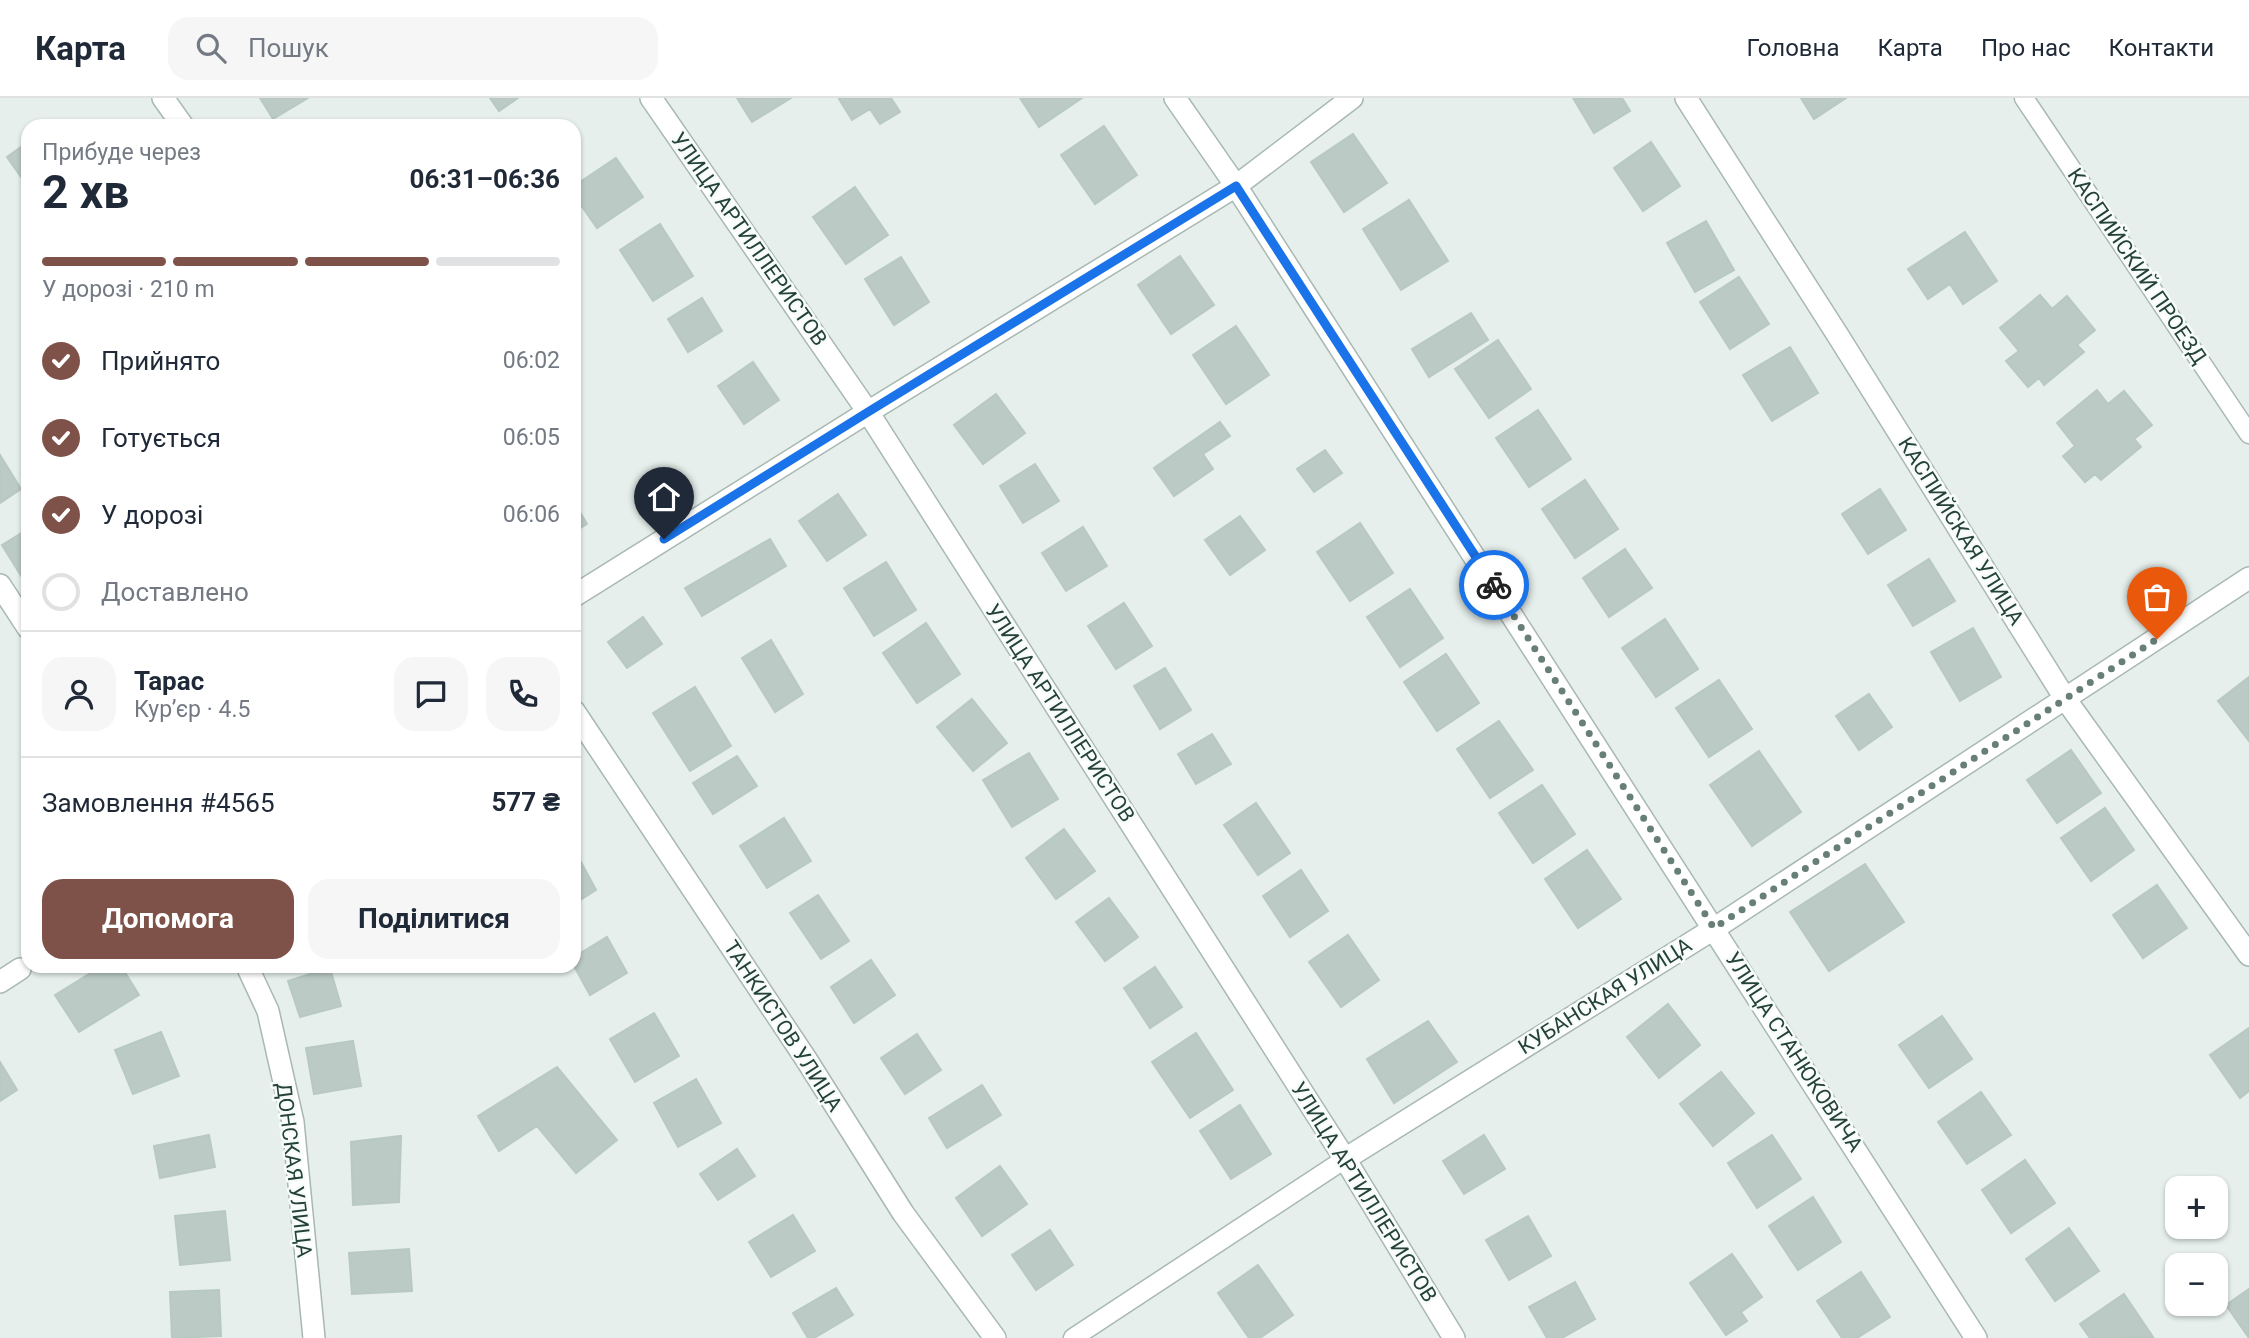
<!DOCTYPE html>
<html lang="uk">
<head>
<meta charset="utf-8">
<style>
	:root { --surface:#fff; --page:#f6f6f7; --text:#1f2937; --muted:#747a83; --line:#e0e1e3; --accent:#7f5249 }
	body { margin:0; font-family:Roboto,sans-serif; background:var(--page); color:var(--text); height:100vh; display:flex; flex-direction:column; font-size:26px; white-space:nowrap }
	* { box-sizing:border-box; margin:0 }
	p { font-size:23px; color:var(--muted) }
	.icon { flex:none; width:38px; height:38px; fill:none; stroke:currentColor; stroke-width:2; stroke-linecap:round; stroke-linejoin:round }
	.map { position:relative; flex:1; overflow:hidden }
	.panel { position:absolute; left:21px; top:21px; width:560px; height:854px; display:flex; flex-direction:column; background:var(--surface); border-radius:21px; box-shadow:0 2px 5px #0004 }
	.panel>* { flex:none }
	.controls { position:absolute; left:2165px; top:1078px; display:grid; gap:14px }
	.controls a { display:grid; place-items:center; width:63px; height:63px; border-radius:14px; background:var(--surface); box-shadow:0 2px 5px #0004; font-size:35px }
	.pin { position:absolute; display:grid; place-items:center; width:60px; height:60px; color:#fff; margin:-72px -30px; border-radius:50% 50% 50% 0; rotate:-45deg; box-shadow:0 0 7px #0007 }
	.pin .icon { rotate:45deg }
	.courier { position:absolute; display:grid; place-items:center; width:70px; height:70px; margin:-35px; border:5px solid #1a73e8; border-radius:50%; background:#fff; color:#222; box-shadow:0 2px 9px #0007 }
	.summary em { font-style:normal; font-weight:700 }
	.summary div { display:flex; flex-direction:column-reverse }
	.summary { display:flex; align-items:center; justify-content:space-between; height:119px; padding:0 21px }
	h1 { font-size:46px; font-weight:700; line-height:52px }
	.bar { display:grid; grid-template-columns:repeat(4,1fr); gap:10px 7px; align-content:center; height:84px; padding:0 21px }
	.bar i { height:9px; border-radius:5px; background:var(--line) }
	.bar .current { background:var(--accent) }
	.bar p { grid-column:span 4 }
	.line { display:flex; align-items:center; gap:18px; padding:0 21px; border-top:2px solid var(--line) }
	.line div { flex:1 }
	.round { display:grid; place-items:center; flex:none; width:74px; height:74px; border-radius:21px; background:var(--page) }
	ol { padding:0 21px; list-style:none }
	li { display:flex; align-items:center; gap:21px; height:77px }
	li p { margin-inline-start:auto }
	li .icon { padding:7px; border-radius:50%; background:var(--accent); color:#fff; stroke-width:4 }
	li:last-child { color:var(--muted) }
	li i { width:38px; height:38px; border:4px solid var(--line); border-radius:50% }
	.cta { display:flex; gap:14px; margin-top:auto; padding:14px 21px }
	.cta a { flex:1; height:80px; border-radius:21px; background:var(--accent); color:#fff; font-size:28px; font-weight:700; line-height:80px; text-align:center }
	.cta a+a { background:var(--page); color:var(--text) }
	header { display:flex; align-items:center; gap:42px; box-sizing:border-box; height:98px; padding:0 35px; background:var(--surface); border-bottom:2px solid var(--line) }
	header strong { font-size:33px }
	nav { display:flex; gap:38px; margin-inline-start:auto; font-size:24px }
	.search { width:490px; height:63px; background:var(--page); display:flex; align-items:center; gap:18px; box-sizing:border-box; padding:0 24px; border-radius:21px; color:var(--muted); font-size:26px }
	.map>svg:first-child { display:block }
	.building { fill:#bbcac4; stroke:#b8c9c2; stroke-width:2 }
	.lines { fill:none; stroke-linecap:round; stroke-linejoin:round }
	.lane-casing { stroke:#a8b8b2; stroke-width:21 }
	.street-casing { stroke:#a8b8b2; stroke-width:24 }
	.lane { stroke:#fff; stroke-width:18 }
	.street { stroke:#fff; stroke-width:21 }
	.done { stroke:#687f78; stroke-width:7; stroke-dasharray:0 12.6 }
	.route { stroke:#1a73e8; stroke-width:9 }
	.labels { text-anchor:middle; stroke-width:5; stroke-linejoin:round; paint-order:stroke }
	.street-label { font-size:21px; fill:#24423a; stroke:#f7fbf9 }
</style>
</head>
<body>
<header>
<strong>Карта</strong>
<div class="search"><svg class="icon" aria-label="search" viewBox="0 0 24 24"><circle cx="10" cy="10" r="6"/><path d="M15 15l6 6"/></svg>Пошук</div>
<nav><a>Головна</a><a>Карта</a><a>Про нас</a><a>Контакти</a></nav>
</header>
<div class="map">
<svg width="2249" height="1240" viewBox="0 0 2249 1240">
	<rect width="100%" height="100%" fill="#e6efeb"/>
	<path class="building" d="M260,0h48l-35,21z
		M490,0h28l-19,13z
		M737,0h54l-39,24z
		M842,0h49l9,14 -20,12 -10,-15 -18,11 -13,-21z
		M1020,0h62l-43,29z
		M1573,0h49l8,13 -36,22z
		M1801,0h45l-32,21z
		M1104,28l33,49 -42,29 -34,-49z
		M1353,36l34,49 -43,29 -33,-50z
		M28,44v45l-21,-30z
		M1651,44l29,44 -37,25 -29,-43z
		M616,60l27,39 -46,31 -23,-33v-9z
		M855,89l33,48 -42,29 -33,-47z
		M1409,102l39,61 -47,29 -38,-61z
		M1706,123l28,49 -39,22 -28,-49z
		M660,126l33,52 -40,25 -33,-51z
		M1965,134l32,49 -34,23 -13,-20 -22,15 -20,-30z
		M1180,158l34,49 -43,29 -33,-49z
		M901,159l28,45 -35,23 -29,-46z
		M1739,179l30,47 -39,25 -30,-47z
		M2040,197l12,14 15,-13 28,34 -18,15 7,7 -40,33 -5,-7 -11,9 -22,-26 13,-10 -19,-23z
		M702,200l20,33 -34,21 -20,-33z
		M1471,215l17,27 -59,37 -17,-28z
		M1236,228l33,49 -43,29 -33,-49z
		M1498,242l33,49 -42,29 -34,-49z
		M1790,249l28,46 -46,28 -29,-46z
		M753,264l26,38 -35,24 -26,-38z
		M2097,292l11,14 16,-13 28,34 -18,14 7,8 -40,33 -6,-6 -10,8 -22,-26 12,-10 -18,-23z
		M996,296l29,39 -42,31 -29,-39z
		M1538,312l33,49 -42,28 -33,-49z
		M1220,324l10,14 -27,18 10,15 -39,27 -20,-28z
		M1325,352l17,23 -28,19 -17,-23z
		M0,357l21,34 -21,14z
		M1035,366l24,37 -36,22 -23,-37z
		M1585,382l33,49 -43,29 -33,-49z
		M1880,391l26,41 -38,24 -26,-40z
		M838,396l28,41 -39,26 -28,-40z
		M574,404l13,22 -13,8z
		M1240,418l25,34 -35,25 -25,-35z
		M1360,425l33,50 -43,28 -33,-49z
		M1083,429l24,39 -41,25 -24,-38z
		M28,431v58l-26,-42z
		M770,441l16,27 -84,50 -17,-28z
		M1625,451l27,39 -43,29 -26,-39z
		M1929,461l26,42 -42,25 -25,-41z
		M886,464l30,48 -42,26 -30,-48z
		M1410,491l33,49 -43,29 -33,-50z
		M1124,505l28,43 -36,23 -28,-43z
		M643,519l19,27 -35,24 -19,-26z
		M1665,521l33,50 -42,28 -34,-49z
		M926,525l34,51 -43,29 -34,-50z
		M1973,530l28,49 -41,24 -29,-49z
		M771,542l32,54 -28,18 -33,-54z
		M1446,556l33,49 -42,28 -33,-49z
		M1165,570l26,42 -31,19 -26,-43z
		M2249,579v64l-31,-40z
		M1719,582l33,49 -43,28 -33,-49z
		M695,589l36,59 -41,25 -37,-58z
		M1869,596l23,33 -33,23 -23,-34z
		M972,601l35,44 -34,28 -36,-44z
		M1499,623l34,49 -43,28 -33,-49z
		M1212,636l19,30 -35,20 -18,-30z
		M2071,652l30,43 -44,30 -30,-43z
		M1759,653l42,61 -49,34 -42,-61z
		M1029,655l29,46 -46,28 -29,-47z
		M737,658l20,30 -44,28 -20,-31z
		M1542,687l33,49 -42,29 -34,-50z
		M1256,705l34,50 -32,22 -34,-50z
		M2105,710l29,42 -43,31 -30,-43z
		M784,720l27,43 -44,27 -27,-42z
		M1064,731l31,42 -39,28 -30,-41z
		M574,751l22,41 -22,14z
		M1587,752l34,49 -43,29 -33,-49z
		M1865,766l39,58 -75,49 -39,-59z
		M1301,772l27,41 -38,26 -27,-41z
		M2157,787l30,43 -44,30 -30,-43z
		M818,797l31,46 -28,18 -31,-46z
		M1109,800l29,39 -33,24 -29,-39z
		M1348,837l31,45 -38,27 -32,-45z
		M607,839l20,36 -37,22 -16,-29v-9z
		M871,862l24,35 -41,28 -23,-36z
		M102,868h19l18,29 -60,37 -24,-37z
		M1155,869l27,40 -32,21 -26,-40z
		M330,870l11,38 -41,11 -12,-36z
		M1668,906l32,41 -41,33 -32,-41z
		M654,915l25,43 -44,26 -25,-43z
		M1942,918l30,43 -43,29 -30,-43z
		M1428,923l29,41 -63,41 -27,-44z
		M2249,930v63l-9,7 -30,-43z
		M161,934l18,44 -46,18 -18,-44z
		M1196,935l37,57 -43,28 -38,-56z
		M917,936l24,36 -36,24 -24,-36z
		M353,943l8,45 -47,8 -8,-46z
		M0,964l17,28 -17,11z
		M557,969l60,73 -41,33 -39,-47 -38,25 -21,-35z
		M1721,974l33,41 -41,33 -33,-42z
		M696,981l25,44 -43,24 -24,-44z
		M982,987l19,30 -54,33 -18,-30z
		M1981,994l30,43 -44,29 -29,-42z
		M1240,1007l31,49 -40,25 -31,-48z
		M209,1037l6,32 -55,11 -6,-32z
		M1484,1037l21,34 -41,25 -21,-33z
		M1772,1037l29,44 -44,29 -29,-45z
		M401,1038l-2,66 -46,3 -2,-63z
		M737,1051l18,27 -37,24 -18,-26z
		M2025,1062l30,43 -44,30 -29,-43z
		M1000,1068l27,38 -45,32 -26,-38z
		M1813,1099l28,45 -43,28 -29,-44z
		M225,1113l5,49 -50,5 -5,-49z
		M793,1117l22,36 -44,26 -22,-35z
		M1528,1118l23,40 -42,24 -23,-40z
		M2069,1130l30,43 -44,30 -29,-42z
		M1050,1132l23,35 -37,25 -24,-35z
		M409,1151l3,42 -60,3 -3,-41z
		M1732,1156l30,43 -21,15 6,9 -21,14 -36,-52z
		M1258,1167l35,50 -33,23h-11l-31,-45z
		M1861,1174l29,45 -33,21h-15l-25,-37z
		M1575,1184l20,37 -33,19h-15l-18,-31z
		M836,1190l17,27 -39,23h-6l-15,-25z
		M2249,1191v49l-23,-33z
		M219,1192l2,46 -49,2 -2,-46z
		M2124,1196l29,43 -63,1 -10,-14z"/>
	<g class="lines">
		<g class="lane-casing">
			<path id="lane" d="M2024,0l225,336
				M1073,1240l272,-179"/>
		</g>
		<g class="street-casing">
			<path id="street" d="M163,0l20,28
				M651,0l217,314 477,747 109,179
				M1175,0l61,88 740,1152
				M1686,0l151,236 229,366 183,255
				M0,487l28,43
				M574,498l294,-184 368,-226 116,-88
				M574,613l232,348 97,154 92,125
				M247,868l21,45 25,111 21,216
				M0,884l20,-13
				M1345,1061l370,-231 534,-350"/>
		</g>
		<use href="#lane" class="lane"/>
		<use href="#street" class="street"/>
	</g>
	<g class="lines">
		<path class="done" d="M1494,487l220,343 443,-289"/>
		<path class="route" d="M664,441l204,-127 368,-226 258,399"/>
	</g>
	<g class="labels">
		<g class="street-label">
			<text transform="translate(749 141) rotate(55)" y="7">УЛИЦА АРТИЛЛЕРИСТОВ</text>
			<text transform="translate(2137 168) rotate(56)" y="7">КАСПИЙСКИЙ ПРОЕЗД</text>
			<text transform="translate(1961 433) rotate(58)" y="7">КАСПИЙСКАЯ УЛИЦА</text>
			<text transform="translate(1060 615) rotate(57)" y="7">УЛИЦА АРТИЛЛЕРИСТОВ</text>
			<text transform="translate(1605 898) rotate(-32)" y="7">КУБАНСКАЯ УЛИЦА</text>
			<text transform="translate(783 928) rotate(57)" y="7">ТАНКИСТОВ УЛИЦА</text>
			<text transform="translate(1794 954) rotate(57)" y="7">УЛИЦА СТАНЮКОВИЧА</text>
			<text transform="translate(294 1072) rotate(83)" y="7">ДОНСКАЯ УЛИЦА</text>
			<text transform="translate(1364 1094) rotate(58)" y="7">УЛИЦА АРТИЛЛЕРИСТОВ</text>
		</g>
	</g>
</svg>
<div class="controls">
<a>+</a>
<a>−</a>
</div>
<div class="pin" style="left:2157px;top:541px;background:#ea580c"><svg class="icon" aria-label="bag" viewBox="0 0 24 24"><path d="M5 8h14l-1 12H6zM9 8a3 3 0 0 1 6 0"/></svg></div>
<div class="pin" style="left:664px;top:441px;background:#1f2937"><svg class="icon" aria-label="home" viewBox="0 0 24 24"><path d="M3 11l9-7 9 7M6 9v11h12V9"/></svg></div>
<div class="courier" style="left:1494px;top:487px"><svg class="icon" aria-label="bike" viewBox="0 0 24 24"><circle cx="6" cy="16" r="4"/><circle cx="18" cy="16" r="4"/><path d="M6 16l4-8h5l3 8M10 8l3 8H6M13 5h3"/></svg></div>
<section class="panel">
<div class="summary"><div><h1>2 хв</h1><p>Прибуде через</p></div><em>06:31–06:36</em></div>
<div class="bar"><i class="current"></i><i class="current"></i><i class="current"></i><i></i><p>У дорозі · 210 m</p></div>
<ol>
<li><svg class="icon" aria-label="check" viewBox="0 0 24 24"><path d="M5 12l5 5 9-10"/></svg>Прийнято<p>06:02</p></li>
<li><svg class="icon" aria-label="check" viewBox="0 0 24 24"><path d="M5 12l5 5 9-10"/></svg>Готується<p>06:05</p></li>
<li><svg class="icon" aria-label="check" viewBox="0 0 24 24"><path d="M5 12l5 5 9-10"/></svg>У дорозі<p>06:06</p></li>
<li><i></i>Доставлено</li>
</ol>
<div class="line" style="height:126px"><a class="round"><svg class="icon" aria-label="person" viewBox="0 0 24 24"><circle cx="12" cy="8" r="4"/><path d="M4 21q1-7 8-7t8 7"/></svg></a><div><b>Тарас</b><p>Кур’єр · 4.5</p></div><a class="round"><svg class="icon" aria-label="chat" viewBox="0 0 24 24"><path d="M4 5h16v11H9l-5 4z"/></svg></a><a class="round"><svg class="icon" aria-label="phone" viewBox="0 0 24 24"><path d="M5 4h4l2 5-3 2q2 4 5 5l2-3 5 2v4C11 20 4 13 5 4z"/></svg></a></div>
<div class="line" style="height:91px"><div>Замовлення #4565</div><b>577 ₴</b></div>
<div class="cta"><a>Допомога</a><a>Поділитися</a></div>
</section>
</div>
</body>
</html>
